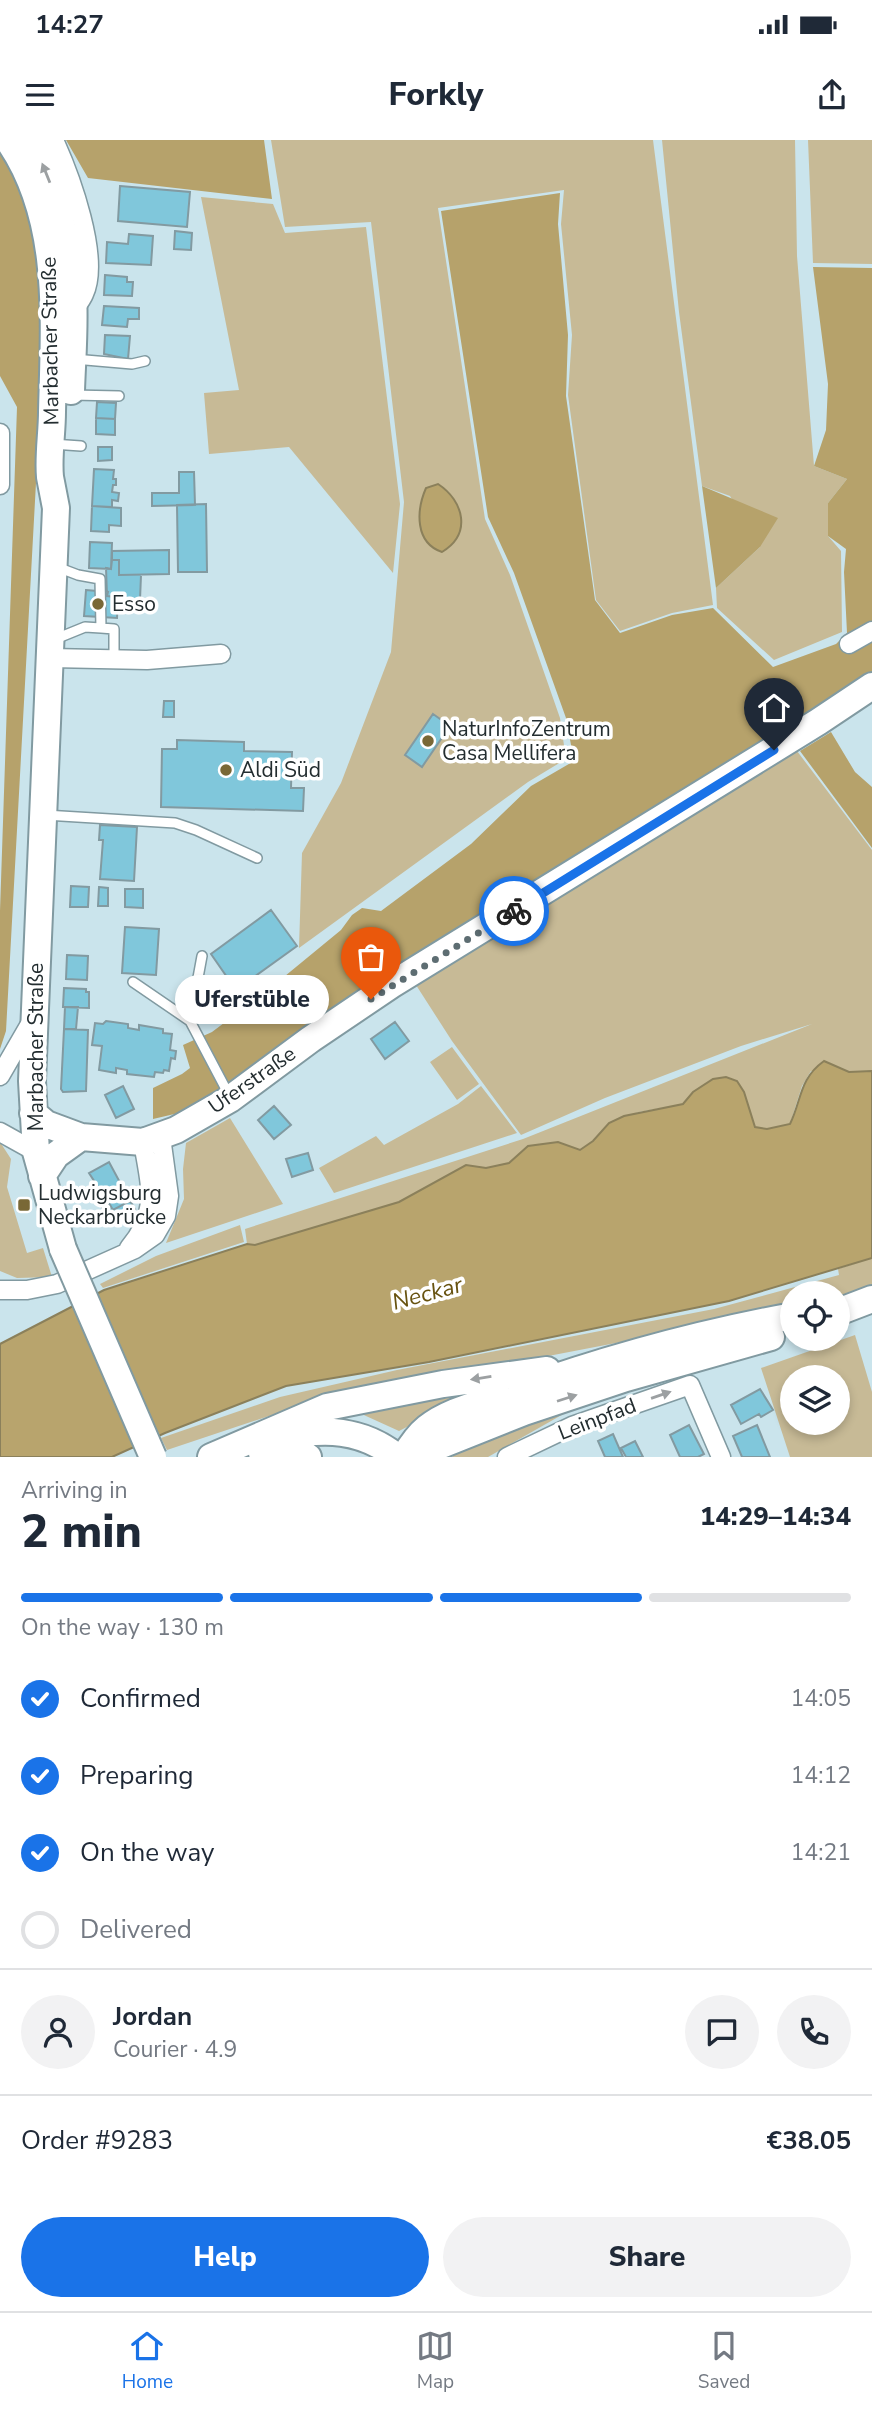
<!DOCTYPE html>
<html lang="en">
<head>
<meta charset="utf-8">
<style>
	:root { --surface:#fff; --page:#f2f2f3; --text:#1f2937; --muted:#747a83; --line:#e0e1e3; --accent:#1a73e8 }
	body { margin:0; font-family:"Nunito Sans",sans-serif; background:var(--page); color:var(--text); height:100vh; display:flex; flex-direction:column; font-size:26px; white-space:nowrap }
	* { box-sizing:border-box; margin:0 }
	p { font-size:23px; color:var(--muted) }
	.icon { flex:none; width:38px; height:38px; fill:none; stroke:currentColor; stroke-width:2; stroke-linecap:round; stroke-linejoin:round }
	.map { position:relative; height:1317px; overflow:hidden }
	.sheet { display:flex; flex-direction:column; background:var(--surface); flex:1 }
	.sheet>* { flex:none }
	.fabs { position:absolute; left:780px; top:1141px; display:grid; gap:14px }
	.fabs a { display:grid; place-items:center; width:70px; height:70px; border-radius:50%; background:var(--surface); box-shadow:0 4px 10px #0003; font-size:35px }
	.pin { position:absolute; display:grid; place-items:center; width:60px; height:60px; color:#fff; margin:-72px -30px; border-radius:50% 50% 50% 0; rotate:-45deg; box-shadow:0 0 7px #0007 }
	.pin .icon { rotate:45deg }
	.courier { position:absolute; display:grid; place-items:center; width:70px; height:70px; margin:-35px; border:5px solid #1a73e8; border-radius:50%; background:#fff; color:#222; box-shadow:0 2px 9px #0007 }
	.bubble { position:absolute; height:49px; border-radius:24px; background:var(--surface); box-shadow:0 4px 10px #0003; font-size:23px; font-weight:800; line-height:49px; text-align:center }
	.head em { font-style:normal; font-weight:800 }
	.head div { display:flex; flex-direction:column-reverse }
	.head { display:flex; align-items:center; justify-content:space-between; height:119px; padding:0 21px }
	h1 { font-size:46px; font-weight:800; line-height:52px }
	.bar { display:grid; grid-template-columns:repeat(4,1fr); gap:10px 7px; align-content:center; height:84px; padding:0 21px }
	.bar i { height:9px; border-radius:5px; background:var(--line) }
	.bar .active { background:var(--accent) }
	.bar p { grid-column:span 4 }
	.line { display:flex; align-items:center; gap:18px; padding:0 21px; border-top:2px solid var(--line) }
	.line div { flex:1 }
	.round { display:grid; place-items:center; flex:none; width:74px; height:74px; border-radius:37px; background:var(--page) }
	ol { padding:0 21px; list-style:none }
	li { display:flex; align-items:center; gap:21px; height:77px }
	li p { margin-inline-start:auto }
	li .icon { padding:7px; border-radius:50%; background:var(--accent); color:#fff; stroke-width:4 }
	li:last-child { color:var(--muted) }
	li i { width:38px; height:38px; border:4px solid var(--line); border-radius:50% }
	.cta { display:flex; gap:14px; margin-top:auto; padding:14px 21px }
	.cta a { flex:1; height:80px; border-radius:42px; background:var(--accent); color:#fff; font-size:28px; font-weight:800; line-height:80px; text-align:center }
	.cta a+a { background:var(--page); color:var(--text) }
	.status { display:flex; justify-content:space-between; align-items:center; height:49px; padding:0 35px; background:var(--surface); direction:ltr }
	.status svg { height:19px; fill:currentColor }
	header { display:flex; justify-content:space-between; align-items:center; height:91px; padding:0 21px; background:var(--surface); font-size:32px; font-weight:800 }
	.menu { display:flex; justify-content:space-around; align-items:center; height:98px; border-top:2px solid var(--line); background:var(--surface); font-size:19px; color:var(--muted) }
	.menu a { display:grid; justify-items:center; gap:4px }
	.menu .active { color:var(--accent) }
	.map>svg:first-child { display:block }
	.green { fill:#c7ba96; fill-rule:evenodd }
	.forest { fill:#b6a26b }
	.water { fill:#b8a46d; stroke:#8b805b; stroke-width:2 }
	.building { fill:#80c7db; stroke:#829aa1; stroke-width:2 }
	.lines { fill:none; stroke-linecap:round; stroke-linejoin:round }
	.lane-casing { stroke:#819aa1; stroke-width:12 }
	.street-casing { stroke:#819aa1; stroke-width:21 }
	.secondary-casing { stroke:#819aa1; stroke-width:30 }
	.lane { stroke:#fff; stroke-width:9 }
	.street { stroke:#fff; stroke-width:18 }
	.secondary { stroke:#fff; stroke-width:26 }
	.secondary-bridge-casing { stroke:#819aa1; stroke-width:30; stroke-linecap:butt }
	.secondary-bridge { stroke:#fff; stroke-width:26 }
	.oneway { fill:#9ca0a2 }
	.done { stroke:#5d6d72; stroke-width:7; stroke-dasharray:0 12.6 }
	.route { stroke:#1a73e8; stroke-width:9 }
	.poi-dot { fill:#796836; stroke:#fff; stroke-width:2.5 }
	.labels { text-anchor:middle; stroke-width:7; stroke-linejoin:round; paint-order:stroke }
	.street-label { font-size:21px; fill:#232d30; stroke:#fff }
	.poi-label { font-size:21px; fill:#232d30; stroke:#fff; text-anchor:start }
	.water-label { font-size:23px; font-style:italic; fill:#67520f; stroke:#fff }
</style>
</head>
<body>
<div class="status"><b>14:27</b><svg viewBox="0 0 49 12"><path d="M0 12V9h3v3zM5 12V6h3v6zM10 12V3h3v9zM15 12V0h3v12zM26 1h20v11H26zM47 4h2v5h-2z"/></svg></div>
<header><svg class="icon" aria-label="menu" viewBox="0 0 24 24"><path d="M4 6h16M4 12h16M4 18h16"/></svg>Forkly<svg class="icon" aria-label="share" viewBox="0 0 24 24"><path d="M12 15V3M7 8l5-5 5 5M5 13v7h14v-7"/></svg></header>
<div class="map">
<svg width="872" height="1317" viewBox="0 0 872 1317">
	<rect width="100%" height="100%" fill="#cae4ec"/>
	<path class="green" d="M271,0h382l60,465 -41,8 -52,18 -24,-31 -28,-205 4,-60 -11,-111 3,-34 -126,18 47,311 25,56 50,143 6,41 -38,23 -229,166 3,-95 39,-70 50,-131 13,-150 -33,-280 -86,5z
		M662,0h133l2,116 17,210 33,13 -19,24v33l13,15 1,81 -68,28 -57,-52 -1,-20 44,-41 -30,-51 -28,-10 -23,-174z
		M808,0h64v124l-59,-1z
		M201,57l72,7 12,29 81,-6 34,277 -7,69 -104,-126 -80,7 -5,-61 35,-3z
		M797,611l75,99v221l-23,1 -38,-1 -9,15 -12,38 -23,5 -12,-2 -11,-35 -31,-13 -18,12 -12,13 -44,8 -30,11 -16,18 -13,9 -22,-8 -30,4 -19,17 -23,5 -20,-3 -66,37 -145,43 -8,-1 -2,-15 278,-90 289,-115 -71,22 -136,52 -84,37 -69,-94 -36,-56 69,-46z
		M452,907l27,37 -22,16 -27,-38z
		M481,946l36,47 -183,60 -15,-25 57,-32 8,9 74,-41z
		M230,978l53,86 -117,39 18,-44 -1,-30 3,-26z
		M0,1002l11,17 -4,28 20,66 16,-5 9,29 -35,1 -17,-7z
		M240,1085l4,17 -141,46 -3,-4 56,-28z
		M872,1118v26l-34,13v-4h-45v16l-395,76 -123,29 -108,36 -6,-12 119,-41 117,-27 317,-61 125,-34 -1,-6z
		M855,1195l17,57v65h-82l-29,-89zM793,1237h45v46h-45z
		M473,1253l-74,38 -44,-20z
		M581,1264l-93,53h-36l11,-8z"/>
	<path class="forest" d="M66,0h198l8,59 -184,-21z
		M0,5l39,80 3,148 -36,658 -6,18v-138l17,-504 -17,-31z
		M560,53l-2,31 10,111 -2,61 29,204 25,33 52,-18 41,-7 60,59 63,-23 11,-11 -3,-61 2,-23 -18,-13v-33l19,-24 -33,-13 12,-36 2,-46 -15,-117 59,1v414l-662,415 -27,15 -30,7v-31l29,-14 8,-6 -7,-23 29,-13 56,-42 73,-60 11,-15 10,-7 19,3 90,-67 60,-58 43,-25 -8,-43 -52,-145 -26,-56 -47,-306z
		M702,346l76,32 -18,29 -44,41z
		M831,592l24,40 17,15v61l-72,-97z"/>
	<path class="water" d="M438,344c26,17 34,50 4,68 -27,-9 -26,-41 -16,-64z
		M824,921l25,11 23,-1v187l-143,43 -300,61 -143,24 -121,47 -53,24h-112v-113l104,-54 143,-46 8,1 144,-43 67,-37 20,3 23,-5 19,-17 30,-4 22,8 13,-9 16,-18 15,-7 59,-12 10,-12 20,-13 13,-2 11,4 7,11 11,35 12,2 23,-5c12,-25 9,-45 34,-63z"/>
	<path class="building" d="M120,46l70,6 -3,35 -69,-6z
		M175,91l17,2 -1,17 -17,-1z
		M129,94l24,2 -2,29 -45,-2 1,-21 21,2z
		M105,135l22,2v5h6l-1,14 -28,-1z
		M104,166l35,2v11h-11l-1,8 -25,-2z
		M105,195l25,1 -2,23 -24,-5z
		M97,262l19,1 -1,16 -19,-1z
		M96,278l19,1v16l-19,-1z
		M98,307h14v13l-14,1z
		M94,329l20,1 -1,9h3v6h-3l-1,7 7,1 -1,8 -6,-1v7l-20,-1z
		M179,332h15l1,33 -43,1v-13h27z
		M206,364l1,68h-29l-1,-67z
		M92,366l29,2v18l-12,-1v7l-18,-1z
		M90,402l22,1 -1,26 -22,-1z
		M169,410v24l-50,1v-15h-7v-9z
		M112,420h7v15h22l-1,25 -33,-4 -1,-28 5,1z
		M86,450l22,2 -1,4 11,1 -1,21 -33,-2z
		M164,561h10v16h-11z
		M433,574l17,12 -28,41 -17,-12z
		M177,600l67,2v9l48,1 -1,36h13l-1,23 -142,-4 1,-58h15z
		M100,685l37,2 -3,54 -34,-2 3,-39h-4z
		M71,746l18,1 -1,20h-18z
		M99,747l9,1v18h-10z
		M125,749h18v19l-18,-1z
		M271,770l26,36 -61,44 -25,-36z
		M125,787l34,2 -3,46 -34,-2z
		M67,815l21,1 -1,24 -21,-1z
		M64,848l22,1v3h3v16l-26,-1z
		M65,867h13l-2,22h-12z
		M106,881l22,3v4l11,2v-5l24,4v4l9,1 -2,16 6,1 -1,8 -4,-1 -2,13 -5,-1 -1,3 -8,-1 -1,5 -27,-3v-4l-11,-2v5l-17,-3 3,-24 -10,-1 3,-22 8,1z
		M395,882l14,19 -24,18 -14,-20z
		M64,889l24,1 -2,61 -23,1 -2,-3z
		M123,946l11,23 -18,9 -11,-23z
		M274,966l17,19 -17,14 -16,-19z
		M308,1013l5,17 -21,7 -6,-18z
		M109,1022l21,39 -17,9 -24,-37z
		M130,1061l5,8 -24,13 -9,-15 7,-4 4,7z
		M760,1249l13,21 -12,7 -2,-3 -18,10 -10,-19z
		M689,1285l15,29 -6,3h-18l-10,-22z
		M757,1285l13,32h-28l-9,-21z
		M613,1294l10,23h-18l-7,-16z
		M635,1301l8,16h-17l-5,-9z"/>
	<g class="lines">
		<g class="lane-casing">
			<path id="lane" d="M74,219l58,5 13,-3
				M72,255l47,1
				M52,304l29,2
				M57,427l21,8 22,4 1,49 13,1v30
				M53,500l32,-13 16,1
				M45,675l130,8 21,7 61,28
				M133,842l57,39 39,74
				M190,881l12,-65"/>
		</g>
		<g class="street-casing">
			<path id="street" d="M54,0c16,35 47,118 30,154 -2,5 -6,10 -9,14
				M0,293v52
				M849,504l23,-13
				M51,518l96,2 74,-6
				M0,936l33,-57
				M0,992l36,20
				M129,1108c31,-37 21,-62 14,-106
				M0,1150h27l30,-6 78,-35 20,-14 11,-19 3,-20 -8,-59
				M507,1317l65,-31 118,-41 31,72"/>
		</g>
		<g class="secondary-casing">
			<path id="secondary" d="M8,0c55,78 46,182 44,272 0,21 -4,44 -2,65 2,10 4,21 6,31l-24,573 4,71 27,97
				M33,0c21,50 36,100 40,155 2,32 -1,64 -2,96
				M33,973l13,11 35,13 62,5 33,-12 54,-31 81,-60 80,-54 427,-263 54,-36
				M42,1036l14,-21 25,-18
				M838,1172l34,-13
				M281,1298c42,-11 81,-9 116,19
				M262,1313h39l7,4
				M211,1317l116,-50 116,-23 104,-14
				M404,1317c6,-10 13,-21 23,-29 21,-17 53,-24 78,-33 93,-34 191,-61 288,-79
				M411,1317l113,-45 102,-34 145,-41"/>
		</g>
		<use href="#lane" class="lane"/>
		<use href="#street" class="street"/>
		<use href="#secondary" class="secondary"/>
		<g class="secondary-bridge-casing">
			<path id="secondary-bridge" d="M63,1109l90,208"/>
		</g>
		<use href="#secondary-bridge" class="secondary-bridge"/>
	</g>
	<defs><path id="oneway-solid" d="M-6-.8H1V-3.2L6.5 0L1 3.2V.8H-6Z" transform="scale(1.75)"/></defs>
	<g class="oneway">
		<use href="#oneway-solid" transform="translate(46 33) rotate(-112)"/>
		<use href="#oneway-solid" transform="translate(481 1238) rotate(171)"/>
		<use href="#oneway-solid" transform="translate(661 1255) rotate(-19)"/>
		<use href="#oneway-solid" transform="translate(567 1258) rotate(-18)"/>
	</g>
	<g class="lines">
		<path class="done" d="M371,859l143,-88"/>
		<path class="route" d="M514,771l260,-161"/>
	</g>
	<g class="poi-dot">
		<circle cx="98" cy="464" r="7"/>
		<circle cx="428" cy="601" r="7"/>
		<circle cx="226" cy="630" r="7"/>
		<rect x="17" y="1058" width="14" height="14" rx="3.5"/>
	</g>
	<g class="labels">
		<g class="street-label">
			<text transform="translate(50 201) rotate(-91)" y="7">Marbacher Straße</text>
			<text transform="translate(36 907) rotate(-90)" y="7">Marbacher Straße</text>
			<text transform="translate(252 940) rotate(-35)" y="7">Uferstraße</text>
			<text transform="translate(597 1279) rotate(-21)" y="7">Leinpfad</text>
		</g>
		<g class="poi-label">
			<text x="112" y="471">Esso</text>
			<text x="442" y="596">NaturInfoZentrum<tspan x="442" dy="24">Casa Mellifera</tspan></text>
			<text x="240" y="637">Aldi Süd</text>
			<text x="38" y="1060">Ludwigsburg<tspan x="38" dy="24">Neckarbrücke</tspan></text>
		</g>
		<g class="water-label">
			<text transform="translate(427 1153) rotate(-15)" y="8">Neckar</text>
		</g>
	</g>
</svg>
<div class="fabs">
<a><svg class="icon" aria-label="locate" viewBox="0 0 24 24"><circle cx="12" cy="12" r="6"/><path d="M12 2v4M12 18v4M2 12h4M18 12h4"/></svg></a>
<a><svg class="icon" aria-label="layers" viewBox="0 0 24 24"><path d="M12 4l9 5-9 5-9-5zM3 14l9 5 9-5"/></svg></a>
</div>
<div class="pin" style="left:371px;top:859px;background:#ea580c"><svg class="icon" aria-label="bag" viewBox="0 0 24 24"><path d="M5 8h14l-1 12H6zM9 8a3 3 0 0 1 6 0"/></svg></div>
<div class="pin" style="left:774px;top:610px;background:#1f2937"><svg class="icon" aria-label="home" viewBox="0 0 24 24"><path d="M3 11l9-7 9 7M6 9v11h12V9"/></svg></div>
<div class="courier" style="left:514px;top:771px"><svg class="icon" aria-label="bike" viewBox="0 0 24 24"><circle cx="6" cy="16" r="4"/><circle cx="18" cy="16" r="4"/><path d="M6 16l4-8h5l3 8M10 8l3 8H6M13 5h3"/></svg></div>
<div class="bubble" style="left:175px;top:835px;width:154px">Uferstüble</div>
</div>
<section class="sheet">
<div class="head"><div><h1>2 min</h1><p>Arriving in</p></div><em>14:29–14:34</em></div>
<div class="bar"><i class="active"></i><i class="active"></i><i class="active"></i><i></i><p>On the way · 130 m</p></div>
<ol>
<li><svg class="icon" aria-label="check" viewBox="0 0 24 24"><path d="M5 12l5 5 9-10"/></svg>Confirmed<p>14:05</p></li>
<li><svg class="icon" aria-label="check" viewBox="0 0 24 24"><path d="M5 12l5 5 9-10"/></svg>Preparing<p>14:12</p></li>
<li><svg class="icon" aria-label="check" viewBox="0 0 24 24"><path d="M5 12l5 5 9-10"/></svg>On the way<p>14:21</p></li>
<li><i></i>Delivered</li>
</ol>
<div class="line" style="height:126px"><a class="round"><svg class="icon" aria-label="person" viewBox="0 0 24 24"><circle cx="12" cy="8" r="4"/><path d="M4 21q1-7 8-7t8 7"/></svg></a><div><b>Jordan</b><p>Courier · 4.9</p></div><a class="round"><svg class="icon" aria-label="chat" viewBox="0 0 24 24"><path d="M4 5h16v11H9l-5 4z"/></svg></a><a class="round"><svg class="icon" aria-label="phone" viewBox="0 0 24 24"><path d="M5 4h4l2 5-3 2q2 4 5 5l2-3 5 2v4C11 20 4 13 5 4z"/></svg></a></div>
<div class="line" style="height:91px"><div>Order #9283</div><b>€38.05</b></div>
<div class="cta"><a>Help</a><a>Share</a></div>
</section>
<nav class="menu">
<a class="active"><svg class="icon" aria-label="home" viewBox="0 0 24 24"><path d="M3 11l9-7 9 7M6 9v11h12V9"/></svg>Home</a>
<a><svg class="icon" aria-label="map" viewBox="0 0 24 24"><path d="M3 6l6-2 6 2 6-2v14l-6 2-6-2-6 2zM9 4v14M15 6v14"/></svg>Map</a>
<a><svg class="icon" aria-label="saved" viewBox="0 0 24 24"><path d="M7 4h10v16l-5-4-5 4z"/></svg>Saved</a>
</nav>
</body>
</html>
